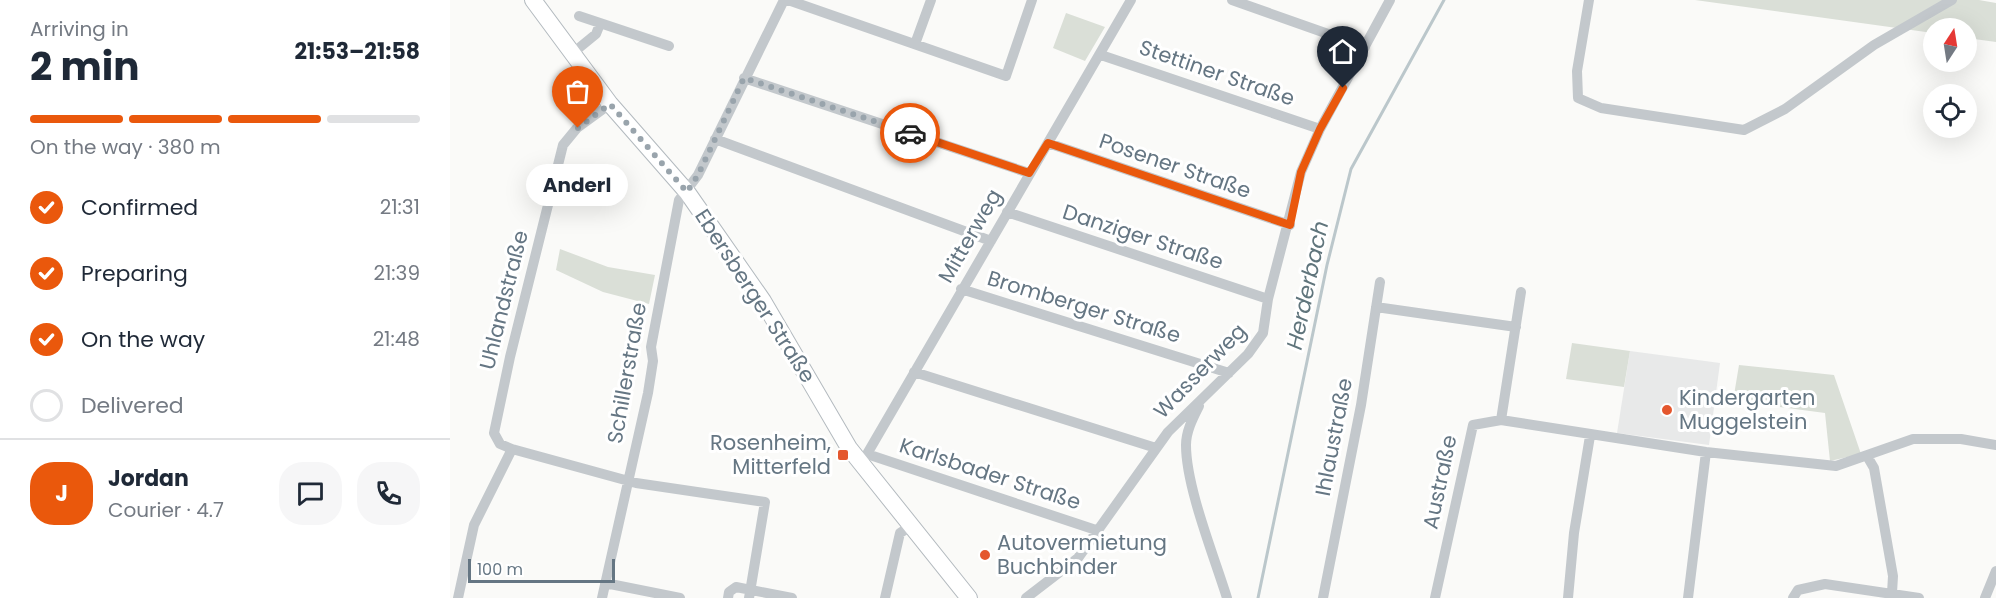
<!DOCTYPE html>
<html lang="en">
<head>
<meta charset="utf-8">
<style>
	:root { --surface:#fff; --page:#f6f6f7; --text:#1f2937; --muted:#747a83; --line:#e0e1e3; --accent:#ea580c }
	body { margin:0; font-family:Poppins,sans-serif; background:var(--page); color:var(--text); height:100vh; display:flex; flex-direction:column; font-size:22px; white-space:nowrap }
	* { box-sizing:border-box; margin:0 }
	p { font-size:20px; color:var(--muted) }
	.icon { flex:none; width:33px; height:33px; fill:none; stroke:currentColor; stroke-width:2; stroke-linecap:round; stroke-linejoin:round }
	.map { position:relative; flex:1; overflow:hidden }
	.panel { display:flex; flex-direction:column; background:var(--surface); width:450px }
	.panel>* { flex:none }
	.needle { width:39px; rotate:12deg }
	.fabs { position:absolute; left:1473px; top:18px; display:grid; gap:12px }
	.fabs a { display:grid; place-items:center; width:54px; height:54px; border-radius:50%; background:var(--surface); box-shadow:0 6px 24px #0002; font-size:30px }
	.scale { position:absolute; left:18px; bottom:15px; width:147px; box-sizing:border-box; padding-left:6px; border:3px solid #657683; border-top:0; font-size:16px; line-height:21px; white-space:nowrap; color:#657683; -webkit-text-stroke:4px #fff; paint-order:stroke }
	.pin { position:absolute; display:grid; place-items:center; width:51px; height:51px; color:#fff; margin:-62px -26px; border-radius:50% 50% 50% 0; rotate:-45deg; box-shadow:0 0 6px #0007 }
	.pin .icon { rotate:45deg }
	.courier { position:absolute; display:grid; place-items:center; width:60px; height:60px; margin:-30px; border:4px solid #ea580c; border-radius:50%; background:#fff; color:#222; box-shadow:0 2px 8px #0007 }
	.bubble { position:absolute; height:42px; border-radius:21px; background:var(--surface); box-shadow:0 6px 24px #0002; font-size:20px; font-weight:700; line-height:42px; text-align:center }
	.overview em { font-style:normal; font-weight:700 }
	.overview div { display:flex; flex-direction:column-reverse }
	.overview { display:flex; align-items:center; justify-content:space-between; height:102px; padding:0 30px }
	h1 { font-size:39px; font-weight:700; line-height:45px }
	.bar { display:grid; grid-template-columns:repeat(4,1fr); gap:9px 6px; align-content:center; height:72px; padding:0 30px }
	.bar i { height:8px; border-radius:4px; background:var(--line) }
	.bar .active { background:var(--accent) }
	.bar p { grid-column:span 4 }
	.line { display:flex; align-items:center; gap:15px; padding:0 30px; border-top:2px solid var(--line) }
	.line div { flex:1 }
	.round { display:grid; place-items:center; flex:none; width:63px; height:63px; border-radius:24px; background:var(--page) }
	ol { padding:0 30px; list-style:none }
	li { display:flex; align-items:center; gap:18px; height:66px }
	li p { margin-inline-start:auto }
	li .icon { padding:6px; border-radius:50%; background:var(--accent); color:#fff; stroke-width:4 }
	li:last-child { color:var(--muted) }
	li i { width:33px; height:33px; border:3px solid var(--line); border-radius:50% }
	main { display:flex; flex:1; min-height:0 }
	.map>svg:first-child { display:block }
	.built { fill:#e8e9e9 }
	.green { fill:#dadfd7 }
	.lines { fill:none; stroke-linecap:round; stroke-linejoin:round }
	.stream { stroke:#bbc7cb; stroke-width:3 }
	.secondary-casing { stroke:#b3babf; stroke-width:18 }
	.street { stroke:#c3c8cc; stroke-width:10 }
	.secondary { stroke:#fff; stroke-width:16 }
	.done { stroke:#99a4ac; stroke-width:6; stroke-dasharray:0 10.8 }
	.route { stroke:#ea580c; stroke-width:8 }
	.poi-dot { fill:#e4572e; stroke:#fff; stroke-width:2 }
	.labels { text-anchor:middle; stroke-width:6; stroke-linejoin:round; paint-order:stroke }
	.street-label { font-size:21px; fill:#657683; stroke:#fff }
	.poi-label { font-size:21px; fill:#657683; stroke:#fff; text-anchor:start }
	.water-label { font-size:22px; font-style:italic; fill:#60757c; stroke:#fff }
</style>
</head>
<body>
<main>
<section class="panel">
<div class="overview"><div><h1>2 min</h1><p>Arriving in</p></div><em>21:53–21:58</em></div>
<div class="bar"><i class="active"></i><i class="active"></i><i class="active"></i><i></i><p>On the way · 380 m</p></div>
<ol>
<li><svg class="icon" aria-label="check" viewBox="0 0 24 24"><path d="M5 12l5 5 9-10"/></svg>Confirmed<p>21:31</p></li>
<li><svg class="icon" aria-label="check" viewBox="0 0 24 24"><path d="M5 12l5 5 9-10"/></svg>Preparing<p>21:39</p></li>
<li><svg class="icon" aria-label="check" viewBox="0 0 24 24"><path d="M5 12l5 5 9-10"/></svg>On the way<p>21:48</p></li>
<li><i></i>Delivered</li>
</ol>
<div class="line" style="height:108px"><b class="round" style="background:var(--accent);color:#fff">J</b><div><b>Jordan</b><p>Courier · 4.7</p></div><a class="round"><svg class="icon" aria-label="chat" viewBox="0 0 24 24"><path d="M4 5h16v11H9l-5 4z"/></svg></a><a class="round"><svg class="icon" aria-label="phone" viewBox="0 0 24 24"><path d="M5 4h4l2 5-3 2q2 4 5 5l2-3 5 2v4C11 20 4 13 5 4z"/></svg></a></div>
</section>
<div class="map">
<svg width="1546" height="598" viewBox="0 0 1546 598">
	<rect width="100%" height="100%" fill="#fafaf8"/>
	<path class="built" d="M1180,351l90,12 -11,82 -92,-12z"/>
	<path class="green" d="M1245,0h284l17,3v39l-29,-4 -1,-10h-32l-1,5z
		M616,13l39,14 -20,34 -32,-13z
		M110,249l48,18 47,8 -6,29 -46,-12 -47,-22z
		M1122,343l58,8 -6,36 -58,-8z
		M1289,365l95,10 27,79 -31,7 -5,-48 -92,-12z"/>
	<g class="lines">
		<path class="stream" d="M808,598l69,-333 24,-96 93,-169"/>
		<g class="secondary-casing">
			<path id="secondary" d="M83,0l77,104 77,88 76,109 86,147 120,150"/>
		</g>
		<path class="street" d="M338,0l218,76 26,-76
			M782,0l133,47
			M1139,0l-12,71 1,27 23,10 143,22 41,-21 89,-64 78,-45
			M129,16l90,30
			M465,44l16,-44
			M124,52l22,-18 4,-10
			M651,55l219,74
			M294,78l285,95
			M160,104l-33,24 -14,17 -53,212 -16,76 6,11 12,5 124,34 129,19 -16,96
			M265,139l276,102
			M598,143l242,82
			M557,212l261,87
			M511,289l268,84
			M926,307l140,20
			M464,372l242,76
			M749,406c-6,12 -13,25 -13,39 0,42 28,111 41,153
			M1051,420l20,-128
			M417,454l232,77
			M1417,456l7,12 19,108 -1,17
			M410,460l7,-6 264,-454
			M155,583l75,15
			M8,598l16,-73 38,-76
			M152,598l46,-205 5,-32 -2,-14 28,-147 19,-25 86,-175
			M278,598l1,-6 7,-5 56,11
			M435,598l15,-65 11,-7
			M576,598l52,-40 90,-126 80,-78 15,-21 5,-34 33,-127 19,-43 70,-129
			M873,598l38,-193 19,-123
			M985,598l38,-173 28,-5 205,32 130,14 77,-27h48l35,6
			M1118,598l6,-65 16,-97
			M1238,598l18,-146
			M1343,598l5,-8 27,-6 94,14
			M1535,598l11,-27"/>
		<use href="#secondary" class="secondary"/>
	</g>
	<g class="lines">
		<path class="done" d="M128,128l32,-24 77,88 11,-17 46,-97 166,55"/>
		<path class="route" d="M460,133l119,40 19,-30 242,82 11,-53 19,-43 23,-41"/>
	</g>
	<g class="poi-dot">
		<circle cx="1217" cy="410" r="6"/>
		<rect x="387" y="449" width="12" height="12" rx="3"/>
		<circle cx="535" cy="555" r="6"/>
	</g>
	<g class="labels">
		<g class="street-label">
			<text transform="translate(767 73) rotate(19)" y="7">Stettiner Straße</text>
			<text transform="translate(725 166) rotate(19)" y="7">Posener Straße</text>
			<text transform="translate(520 236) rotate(-60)" y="7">Mitterweg</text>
			<text transform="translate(693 237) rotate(18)" y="7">Danziger Straße</text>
			<text transform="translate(305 296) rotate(57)" y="7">Ebersberger Straße</text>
			<text transform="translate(54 300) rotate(-76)" y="7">Uhlandstraße</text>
			<text transform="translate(634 307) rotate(17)" y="7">Bromberger Straße</text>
			<text transform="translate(750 371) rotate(-46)" y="7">Wasserweg</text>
			<text transform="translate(177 373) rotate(-80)" y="7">Schillerstraße</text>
			<text transform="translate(884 437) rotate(-79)" y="7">Ihlaustraße</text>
			<text transform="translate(540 474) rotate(18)" y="7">Karlsbader Straße</text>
			<text transform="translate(990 482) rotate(-78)" y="7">Austraße</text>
		</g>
		<g class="poi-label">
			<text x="1229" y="405">Kindergarten<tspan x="1229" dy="24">Muggelstein</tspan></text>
			<text x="381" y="450" text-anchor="end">Rosenheim,<tspan x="381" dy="24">Mitterfeld</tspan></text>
			<text x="547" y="550">Autovermietung<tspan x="547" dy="24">Buchbinder</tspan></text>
		</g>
		<g class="water-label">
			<text transform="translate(857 285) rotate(-78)" y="8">Herderbach</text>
		</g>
	</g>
</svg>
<div class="fabs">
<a><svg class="needle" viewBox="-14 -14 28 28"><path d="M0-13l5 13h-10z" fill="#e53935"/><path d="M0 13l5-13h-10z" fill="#747a83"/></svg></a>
<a><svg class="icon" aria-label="locate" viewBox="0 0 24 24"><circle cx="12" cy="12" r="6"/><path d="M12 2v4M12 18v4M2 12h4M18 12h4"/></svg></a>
</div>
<div class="scale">100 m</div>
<div class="pin" style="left:128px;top:128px;background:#ea580c"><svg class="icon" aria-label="bag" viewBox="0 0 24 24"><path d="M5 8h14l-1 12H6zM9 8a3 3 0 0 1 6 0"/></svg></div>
<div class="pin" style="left:893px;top:88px;background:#1f2937"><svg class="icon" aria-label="home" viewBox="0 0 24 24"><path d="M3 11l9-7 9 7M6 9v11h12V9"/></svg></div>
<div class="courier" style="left:460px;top:133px"><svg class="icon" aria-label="car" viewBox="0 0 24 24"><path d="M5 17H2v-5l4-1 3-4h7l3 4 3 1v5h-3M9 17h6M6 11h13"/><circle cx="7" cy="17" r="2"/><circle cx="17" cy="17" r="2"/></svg></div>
<div class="bubble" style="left:76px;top:164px;width:102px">Anderl</div>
</div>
</main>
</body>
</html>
